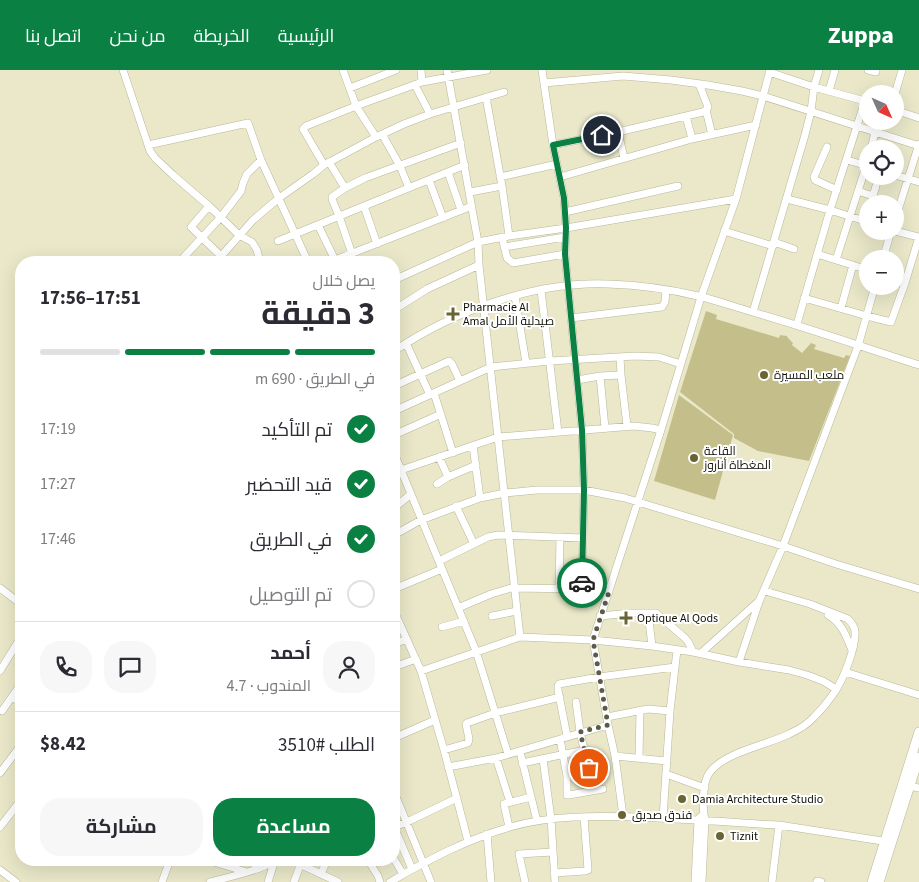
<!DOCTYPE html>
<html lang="ar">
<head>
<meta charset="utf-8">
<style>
	:root { --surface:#fff; --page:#f7f7f7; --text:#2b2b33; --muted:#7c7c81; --line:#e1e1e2; --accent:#0b8043 }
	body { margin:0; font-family:"Source Sans 3",Cairo,sans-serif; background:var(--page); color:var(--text); direction:rtl; height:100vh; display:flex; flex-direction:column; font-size:19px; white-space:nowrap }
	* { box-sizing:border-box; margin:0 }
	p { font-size:16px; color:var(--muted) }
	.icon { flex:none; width:28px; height:28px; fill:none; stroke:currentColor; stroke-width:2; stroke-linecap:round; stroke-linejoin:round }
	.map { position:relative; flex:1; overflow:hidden; direction:ltr }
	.sheet { position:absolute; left:15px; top:186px; width:385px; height:610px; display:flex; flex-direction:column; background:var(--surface); border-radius:20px; box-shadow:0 5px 20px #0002; direction:rtl }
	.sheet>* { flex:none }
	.needle { width:32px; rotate:135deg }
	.fabs { position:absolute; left:859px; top:15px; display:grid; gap:10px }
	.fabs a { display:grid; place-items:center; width:45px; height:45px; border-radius:50%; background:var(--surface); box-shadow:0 5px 20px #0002; font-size:25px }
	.pin { position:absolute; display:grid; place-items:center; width:42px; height:42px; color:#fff; margin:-21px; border:2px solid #fff; border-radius:50%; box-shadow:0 1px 5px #0007 }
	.courier { position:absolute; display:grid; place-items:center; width:50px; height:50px; margin:-25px; border:4px solid #0b8043; border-radius:50%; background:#fff; color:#222; box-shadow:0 1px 6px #0007 }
	.head em { font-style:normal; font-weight:700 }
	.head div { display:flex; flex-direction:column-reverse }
	.head { display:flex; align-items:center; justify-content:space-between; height:85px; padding:0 25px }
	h1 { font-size:32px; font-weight:700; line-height:38px }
	.bar { display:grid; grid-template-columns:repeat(4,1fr); gap:8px 5px; align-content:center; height:60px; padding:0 25px }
	.bar i { height:6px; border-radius:4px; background:var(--line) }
	.bar .active { background:var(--accent) }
	.bar p { grid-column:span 4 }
	.line { display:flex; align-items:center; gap:12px; padding:0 25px; border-top:1px solid var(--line) }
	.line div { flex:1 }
	.round { display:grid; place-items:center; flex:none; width:52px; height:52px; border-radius:20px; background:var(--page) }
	ol { padding:0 25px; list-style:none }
	li { display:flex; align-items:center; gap:15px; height:55px }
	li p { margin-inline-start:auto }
	li .icon { padding:5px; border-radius:50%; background:var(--accent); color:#fff; stroke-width:4 }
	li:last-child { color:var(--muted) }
	li i { width:28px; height:28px; border:2px solid var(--line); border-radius:50% }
	.primary-button { display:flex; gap:10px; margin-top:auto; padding:10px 25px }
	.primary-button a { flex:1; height:58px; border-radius:20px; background:var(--accent); color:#fff; font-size:20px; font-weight:700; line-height:58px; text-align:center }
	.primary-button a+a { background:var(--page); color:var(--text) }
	header { display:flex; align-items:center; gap:30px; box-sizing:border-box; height:70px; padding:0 25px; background:var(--accent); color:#fff }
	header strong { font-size:24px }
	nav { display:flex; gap:28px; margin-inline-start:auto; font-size:18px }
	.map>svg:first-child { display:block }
	.green { fill:#c4bf8a }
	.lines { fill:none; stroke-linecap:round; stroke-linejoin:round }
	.minor-casing { stroke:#b9b799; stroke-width:8 }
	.major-casing { stroke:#b9b799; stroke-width:10 }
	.minor { stroke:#fff; stroke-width:7 }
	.major { stroke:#fff; stroke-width:9 }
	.done { stroke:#5c5a49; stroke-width:5; stroke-dasharray:0 9 }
	.route { stroke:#0b8043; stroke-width:6 }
	.poi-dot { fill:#696431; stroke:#fff; stroke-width:2 }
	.labels { text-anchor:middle; stroke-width:4; stroke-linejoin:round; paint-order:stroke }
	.poi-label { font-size:12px; fill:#0f0e04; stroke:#fff; text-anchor:start }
</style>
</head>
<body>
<header>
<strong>Zuppa</strong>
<nav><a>الرئيسية</a><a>الخريطة</a><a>من نحن</a><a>اتصل بنا</a></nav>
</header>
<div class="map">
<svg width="919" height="812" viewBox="0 0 919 812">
	<rect width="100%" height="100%" fill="#eae8c9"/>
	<path class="green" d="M706,241l11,4 -1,4 63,19 1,-3 7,1 1,2 5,5 -1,2 10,8 9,-10 5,2 -2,4 30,9 2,-3 4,1 -41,105 -51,-10 -24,-13v-4l-54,-42z
		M679,325l54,40 -18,65 -61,-19z"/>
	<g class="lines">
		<g class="minor-casing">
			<path id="minor" d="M123,0l27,81 5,7 18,17 36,31 30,29 13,7 5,8 3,12
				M343,0l13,36 20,31
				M421,0l1,12
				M447,0l31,172 1,23 41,372
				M542,0l11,75 11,53 2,30 -1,26 17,176 2,60 -2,99
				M868,0l8,2
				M769,2l45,15 51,14 -35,109 -33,114
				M544,13l79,-7 48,4 37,5 34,6 21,5 156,50
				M415,15l15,29
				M350,18l46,-18
				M829,21l6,-21
				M895,24l7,-24
				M486,27l16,89 7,50
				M706,40l6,25
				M895,40l24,8
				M686,46l6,23
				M618,62l6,26
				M382,64l18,32 9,22
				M148,75l100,-22 13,37 47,102
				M553,75l65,-13 85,-20 3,-2 2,-3 -9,-23
				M827,77l-13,30 1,3 22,10
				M871,79l4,-17
				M847,90l21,6
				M329,92l16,26
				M324,95l-21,-36 3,-3 50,-20 66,-24 65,-12
				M448,102l13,38
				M895,105l24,7
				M500,107l57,-13
				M560,107l132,-38 64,-14
				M429,110l14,38
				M858,121l15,5 -2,8
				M470,122l32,-6
				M873,126l3,-10
				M787,129l43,11 38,12
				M209,136l-18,21 30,29
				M364,136l13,38
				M565,142l113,-26
				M895,150l24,-76
				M318,155l17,35
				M724,161l49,15
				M895,161l24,6
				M502,167l5,21 6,5 52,-9
				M278,171l187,-76
				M774,172l20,7
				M504,177l61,-10
				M352,184l-13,-38 -7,-17v-2l13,-9 20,-10 96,-35
				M817,184l51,16
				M184,187l37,-40 20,-26 2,-8 4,-9 14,-14
				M883,189l8,-28
				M836,190l32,-100
				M216,192l37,-42 26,-22 34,-24 11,-9 52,-28 28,-13 26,-10 74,-22
				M330,192l142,-56
				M895,209l10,4
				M394,210l84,-38 31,-6 57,-8 170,-29
				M541,220l17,142
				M515,226l11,67
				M804,228l63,18 24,6 14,-39 14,-46
				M841,238l12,-43
				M394,240l33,-21 52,-24
				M753,242l52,-177 6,-24 3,-24 5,-17
				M571,248l91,-11 3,-5 1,-12
				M406,273l24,52
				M394,281c60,-40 141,-70 214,-67 30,1 61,5 90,12 17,4 34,10 51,15 57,16 113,36 170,54
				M620,287l1,18 6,51
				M600,306l5,52
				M577,310l23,-4 21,-1
				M394,316l55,-25 3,3 8,17
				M434,323l19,60
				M394,341l97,-44 59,-6 85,-5 24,1 22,7
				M394,365l47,-21
				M473,376l7,52
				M394,383l82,198 32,103
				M439,387l9,20
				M394,406l7,-6 97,-33 136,-11 18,2 9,2
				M437,414l11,-7 28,-12
				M456,436l18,38
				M394,438l17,-14
				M394,465l27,-15 59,-22 25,-5 32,-3h47l41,8 158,48 53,18 83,25
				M439,491l49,-24 10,-2 85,3
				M0,518l21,16
				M394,519l48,-20
				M559,519l1,-52
				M458,538l33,-14 20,-6 71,1 27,3
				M394,541l27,60 23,79 24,91
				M648,543l4,33
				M828,545c14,8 18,21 24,35
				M492,546l25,-5
				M600,546l31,-3h25l29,25 4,5 4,9
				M442,557l22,-6
				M394,574l13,-5
				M701,583l59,-53
				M739,592l21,-63 23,-53 75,-200 17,-60
				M394,597l22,-8
				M0,601l21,-34
				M421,601l99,-34 73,3 59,6 41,6 46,10 50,8 18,5 16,6 13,8
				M845,602l74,23
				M12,627l9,6
				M2,641l19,-27
				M607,647l41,-8 22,2
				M567,666l-9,-46v-4l1,-2 40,-7 76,-10
				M394,668l41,-18
				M560,669l7,37v19h2l34,-6
				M444,680l24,-7 1,-4 -3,-15 1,-1 28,-10 65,-16
				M520,682l17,69
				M615,686l52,5
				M496,688l14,44
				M639,688l1,-48
				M543,689l8,60 4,63
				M522,693l63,-13
				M448,697l48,-9 112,-33
				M0,703l21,-28
				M666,704l39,14
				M567,706l21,-5 1,-1 -9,-38 -4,-30
				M910,716l9,2
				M394,722l37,90
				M623,746l-8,-60 -7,-31 -15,-85 68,-210 40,-133 35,-98 34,-129
				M663,748l7,-107 7,-61
				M0,757l21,-27
				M394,757l13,-5 50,-24
				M394,757l18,42
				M509,757l-5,-23 27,-7
				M487,764l4,48
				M394,789l9,15
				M207,790l40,12
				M253,790l3,9
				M368,790l10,16 2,6
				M0,800l16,12
				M554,803l31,-2 3,-1 -4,-53
				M321,804l6,-14
				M817,811l4,1
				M162,812l8,-22
				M210,812c15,-4 29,-7 44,-12 13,-4 25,-12 39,-9l45,21
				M268,812l6,-19
				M294,812l8,-22
				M390,812c38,-22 77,-43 120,-55 42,-12 85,-11 128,-10 41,2 81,4 121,7l20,1 110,17
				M525,812l-6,-28 34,-2
				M695,812l3,-62 2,-3
				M702,812l3,-62c-3,-12 -3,-38 5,-48 15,-20 57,-27 79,-38 9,-4 18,-9 25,-17 8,-8 16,-18 22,-27 8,-13 20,-43 19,-58 0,-5 -3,-9 -7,-13l-38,-15 -45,-13
				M772,812l7,-57"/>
		</g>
		<g class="major-casing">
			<path id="major" d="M872,812l47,-150
				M879,812l40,-125"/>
		</g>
		<use href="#minor" class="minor"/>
		<use href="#major" class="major"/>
	</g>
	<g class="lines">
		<path class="done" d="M582,513v6l27,3 -16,48 15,85 -28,7 9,36"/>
		<path class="route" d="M582,513l2,-93 -2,-60 -17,-176 1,-26 -2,-30 -11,-53 49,-10"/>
	</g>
	<g class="poi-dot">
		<path d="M450.5 236.5h5v5h5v5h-5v5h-5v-5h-5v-5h5z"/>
		<circle cx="764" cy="305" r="5"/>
		<circle cx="694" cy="388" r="5"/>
		<path d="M623.5 540.5h5v5h5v5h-5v5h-5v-5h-5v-5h5z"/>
		<circle cx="682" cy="729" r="5"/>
		<circle cx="622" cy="745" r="5"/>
		<circle cx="720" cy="766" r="5"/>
	</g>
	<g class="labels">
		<g class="poi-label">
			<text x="463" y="241">Pharmacie Al<tspan x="463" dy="14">Amal صيدلية الأمل</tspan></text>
			<text x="774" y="309">ملعب المسيرة</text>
			<text x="704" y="385">القاعة<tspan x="704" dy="14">المغطاة أناروز</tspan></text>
			<text x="637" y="552">Optique Al Qods</text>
			<text x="692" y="733">Damia Architecture Studio</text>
			<text x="632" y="749">فندق صديق</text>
			<text x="730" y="770">Tiznit</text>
		</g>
	</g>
</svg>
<div class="fabs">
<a><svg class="needle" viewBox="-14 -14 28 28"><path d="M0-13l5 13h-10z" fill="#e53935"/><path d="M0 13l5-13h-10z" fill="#7c7c81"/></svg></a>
<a><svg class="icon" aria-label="locate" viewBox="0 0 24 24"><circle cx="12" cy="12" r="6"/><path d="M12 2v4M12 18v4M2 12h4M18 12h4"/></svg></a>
<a>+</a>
<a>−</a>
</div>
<div class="pin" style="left:589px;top:698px;background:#ea580c"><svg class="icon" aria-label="bag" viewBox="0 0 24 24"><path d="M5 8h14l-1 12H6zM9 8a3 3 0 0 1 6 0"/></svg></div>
<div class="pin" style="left:602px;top:65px;background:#1f2937"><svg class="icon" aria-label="home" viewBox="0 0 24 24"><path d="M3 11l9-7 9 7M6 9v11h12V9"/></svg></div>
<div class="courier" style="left:582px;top:513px"><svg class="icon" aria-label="car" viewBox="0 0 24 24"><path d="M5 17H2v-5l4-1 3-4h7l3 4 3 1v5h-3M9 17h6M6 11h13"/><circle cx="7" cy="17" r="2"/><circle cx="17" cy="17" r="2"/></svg></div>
<section class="sheet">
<div class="head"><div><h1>3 دقيقة</h1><p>يصل خلال</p></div><em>17:51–17:56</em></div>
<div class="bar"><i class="active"></i><i class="active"></i><i class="active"></i><i></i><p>في الطريق · 690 m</p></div>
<ol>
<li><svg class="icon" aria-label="check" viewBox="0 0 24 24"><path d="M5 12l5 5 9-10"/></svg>تم التأكيد<p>17:19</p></li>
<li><svg class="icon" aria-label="check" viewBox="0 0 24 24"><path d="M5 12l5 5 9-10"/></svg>قيد التحضير<p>17:27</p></li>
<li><svg class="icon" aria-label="check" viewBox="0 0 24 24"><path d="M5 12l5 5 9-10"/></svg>في الطريق<p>17:46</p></li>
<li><i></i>تم التوصيل</li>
</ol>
<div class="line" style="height:90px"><a class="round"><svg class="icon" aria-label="person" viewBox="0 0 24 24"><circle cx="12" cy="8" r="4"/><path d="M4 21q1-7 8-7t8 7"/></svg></a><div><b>أحمد</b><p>المندوب · 4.7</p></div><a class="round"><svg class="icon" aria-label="chat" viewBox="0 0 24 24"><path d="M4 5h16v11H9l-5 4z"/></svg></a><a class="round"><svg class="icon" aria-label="phone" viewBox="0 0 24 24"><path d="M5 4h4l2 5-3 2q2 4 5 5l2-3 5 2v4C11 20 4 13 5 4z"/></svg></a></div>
<div class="line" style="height:65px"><div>الطلب #3510</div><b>$8.42</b></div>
<div class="primary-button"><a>مساعدة</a><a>مشاركة</a></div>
</section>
</div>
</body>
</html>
